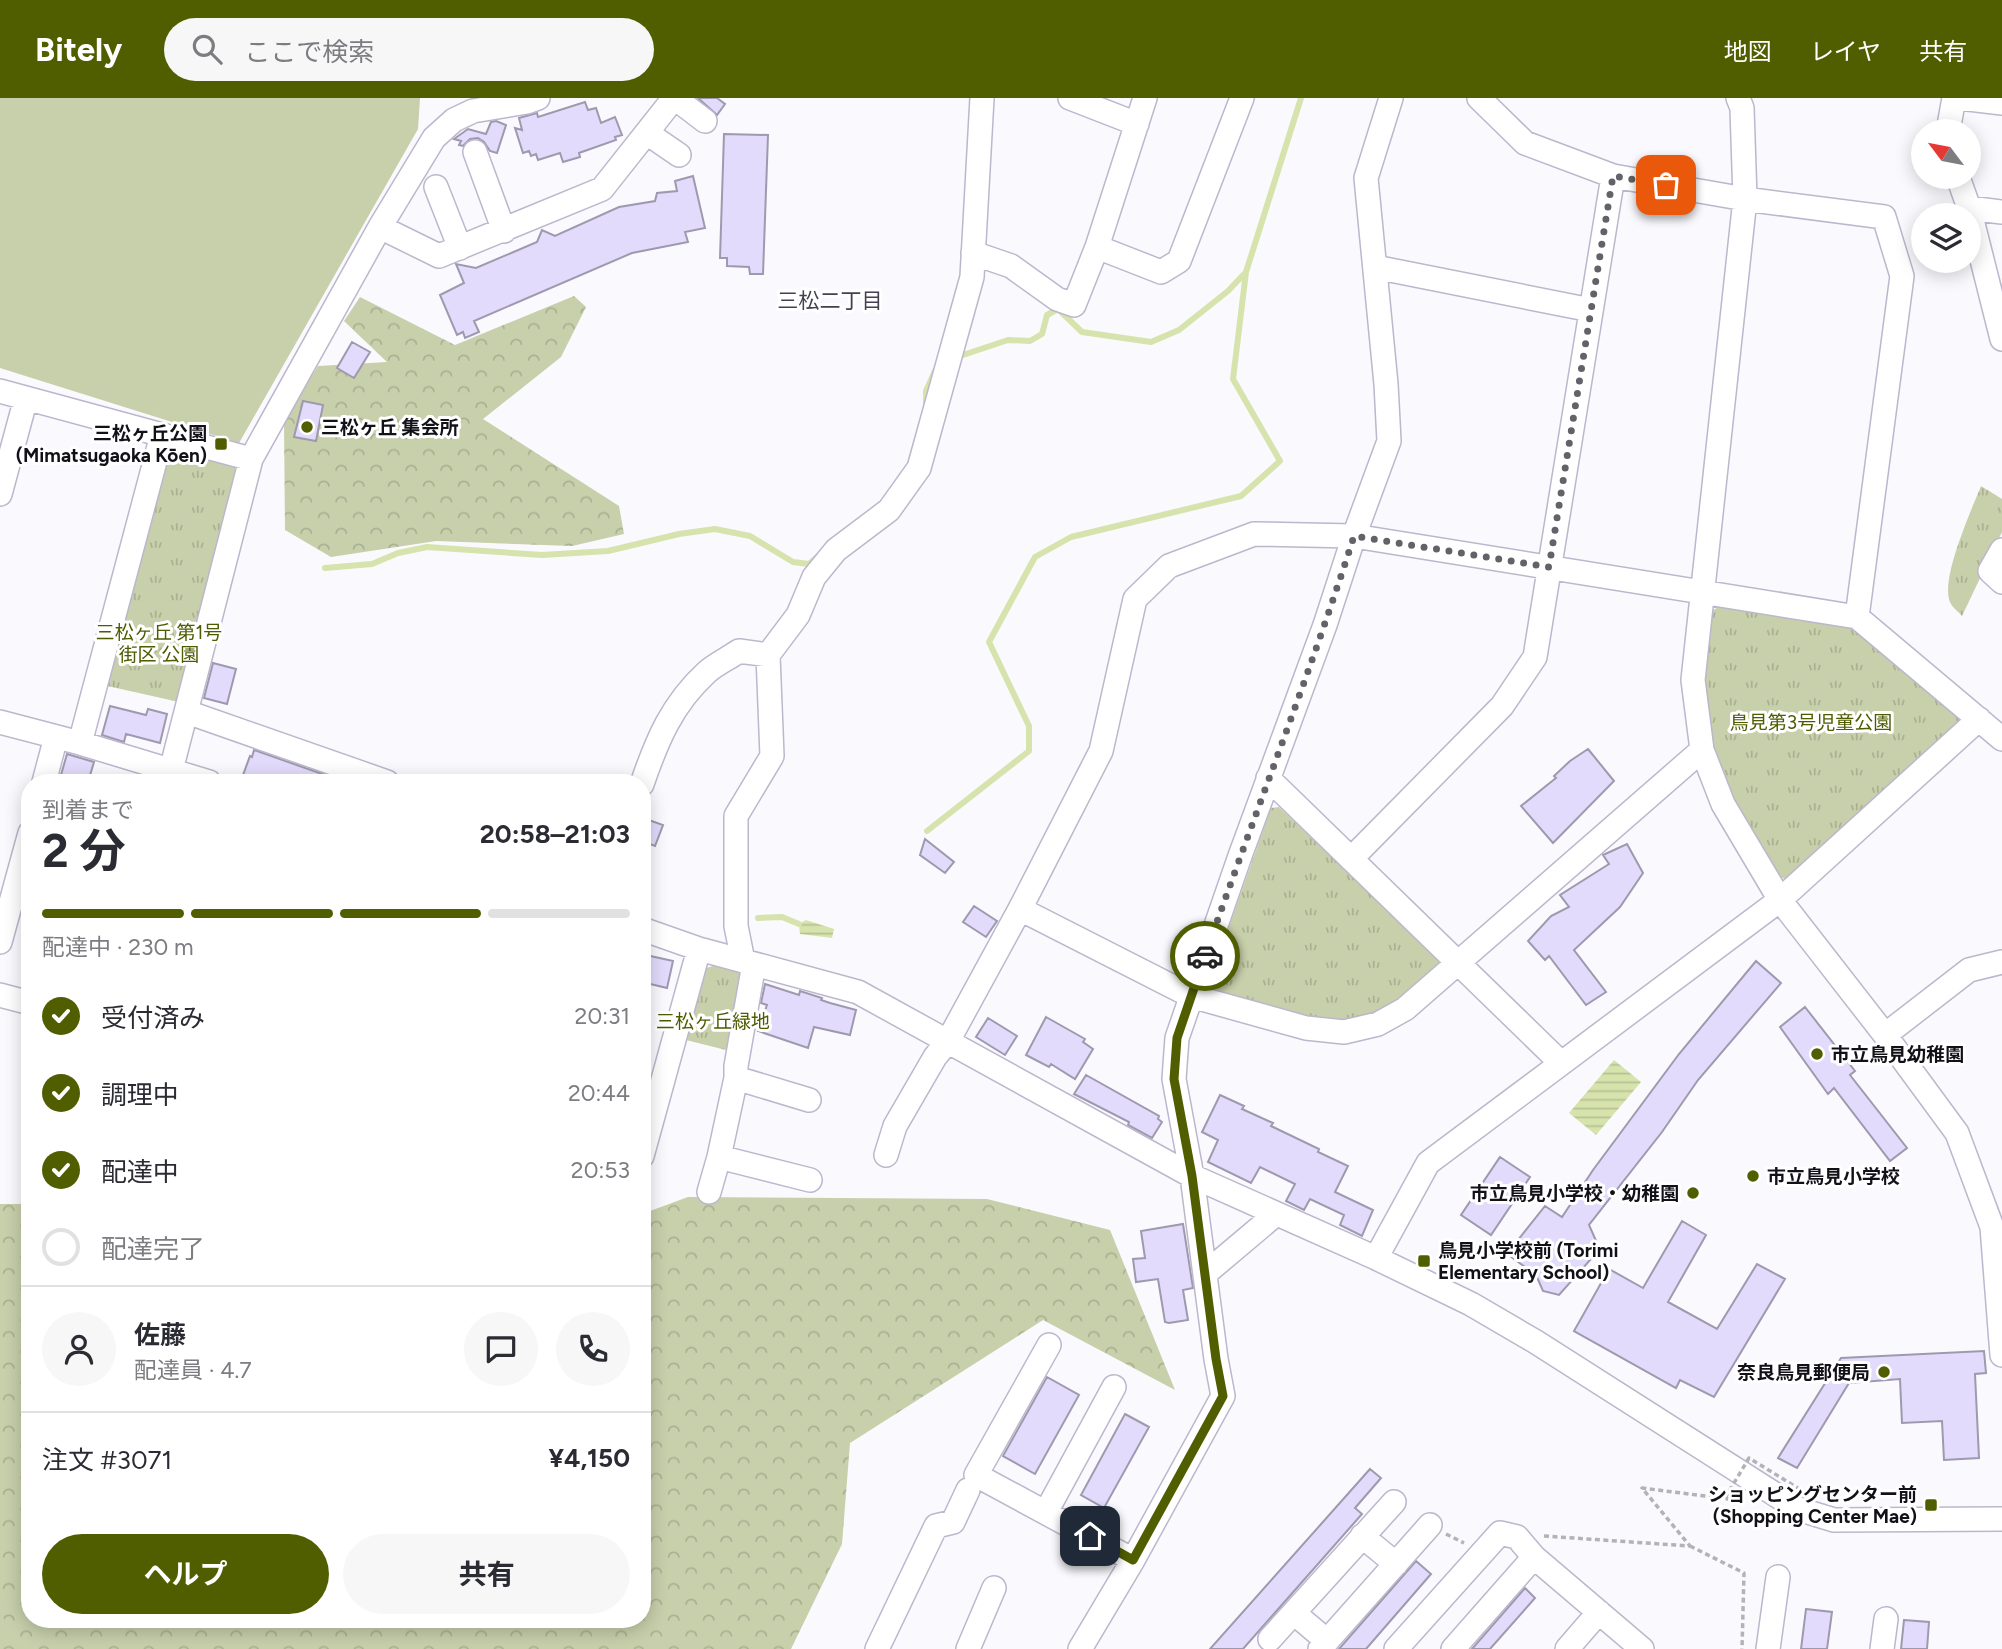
<!DOCTYPE html>
<html lang="ja">
<head>
<meta charset="utf-8">
<style>
	:root { --surface:#fff; --page:#f7f7f7; --text:#2b2b33; --muted:#7c7c81; --line:#e1e1e2; --accent:#515e00 }
	body { margin:0; font-family:Figtree,"Noto Sans JP",sans-serif; background:var(--page); color:var(--text); height:100vh; display:flex; flex-direction:column; font-size:26px; white-space:nowrap }
	* { box-sizing:border-box; margin:0 }
	p { font-size:23px; color:var(--muted) }
	.icon { flex:none; width:38px; height:38px; fill:none; stroke:currentColor; stroke-width:2; stroke-linecap:round; stroke-linejoin:round }
	.map { position:relative; flex:1; overflow:hidden }
	.panel { position:absolute; left:21px; top:676px; width:630px; height:854px; display:flex; flex-direction:column; background:var(--surface); border-radius:28px; box-shadow:0 4px 18px #0003 }
	.panel>* { flex:none }
	.needle { width:46px; rotate:302deg }
	.controls { position:absolute; left:1911px; top:21px; display:grid; gap:14px }
	.controls a { display:grid; place-items:center; width:70px; height:70px; border-radius:50%; background:var(--surface); box-shadow:0 4px 18px #0003; font-size:35px }
	.pin { position:absolute; display:grid; place-items:center; width:60px; height:60px; color:#fff; margin:-30px; border-radius:14px; box-shadow:0 4px 10px #0006 }
	.courier { position:absolute; display:grid; place-items:center; width:70px; height:70px; margin:-35px; border:5px solid #515e00; border-radius:50%; background:#fff; color:#222; box-shadow:0 2px 9px #0007 }
	.overview em { font-style:normal; font-weight:700 }
	.overview div { display:flex; flex-direction:column-reverse }
	.overview { display:flex; align-items:center; justify-content:space-between; height:119px; padding:0 21px }
	h1 { font-size:46px; font-weight:700; line-height:52px }
	.bar { display:grid; grid-template-columns:repeat(4,1fr); gap:10px 7px; align-content:center; height:84px; padding:0 21px }
	.bar i { height:9px; border-radius:5px; background:var(--line) }
	.bar .selected { background:var(--accent) }
	.bar p { grid-column:span 4 }
	.line { display:flex; align-items:center; gap:18px; padding:0 21px; border-top:2px solid var(--line) }
	.line div { flex:1 }
	.round { display:grid; place-items:center; flex:none; width:74px; height:74px; border-radius:37px; background:var(--page) }
	ol { padding:0 21px; list-style:none }
	li { display:flex; align-items:center; gap:21px; height:77px }
	li p { margin-inline-start:auto }
	li .icon { padding:7px; border-radius:50%; background:var(--accent); color:#fff; stroke-width:4 }
	li:last-child { color:var(--muted) }
	li i { width:38px; height:38px; border:4px solid var(--line); border-radius:50% }
	.button { display:flex; gap:14px; margin-top:auto; padding:14px 21px }
	.button a { flex:1; height:80px; border-radius:42px; background:var(--accent); color:#fff; font-size:28px; font-weight:700; line-height:80px; text-align:center }
	.button a+a { background:var(--page); color:var(--text) }
	header { display:flex; align-items:center; gap:42px; box-sizing:border-box; height:98px; padding:0 35px; background:var(--accent); color:#fff }
	header strong { font-size:33px }
	nav { display:flex; gap:38px; margin-inline-start:auto; font-size:24px }
	.search { width:490px; height:63px; background:var(--page); display:flex; align-items:center; gap:18px; box-sizing:border-box; padding:0 24px; border-radius:38px; color:var(--muted); font-size:26px }
	.map>svg:first-child { display:block }
	.grass { fill:#c7cfab }
	.forest { fill:url(#forest-crowns) }
	.park { fill:url(#park-tufts) }
	.water { fill:url(#water-rules) }
	.lines { fill:none; stroke-linecap:round; stroke-linejoin:round }
	.stream { stroke:#d6e3ac; stroke-width:6 }
	.building { fill:#e3dbfb; stroke:#9e99ae; stroke-width:2 }
	.minor-casing { stroke:#bcb7cd; stroke-width:26 }
	.path { stroke:#b3b2b7; stroke-width:3.5; stroke-dasharray:5 3.5; stroke-linecap:butt }
	.minor { stroke:#fff; stroke-width:23 }
	.path-bridge { stroke:#b3b2b7; stroke-width:3.5; stroke-dasharray:5 3.5; stroke-linecap:butt }
	.done { stroke:#646268; stroke-width:7; stroke-dasharray:0 12.6 }
	.route { stroke:#515e00; stroke-width:9 }
	.poi-dot { fill:#515e00; stroke:#fff; stroke-width:2.5 }
	.labels { text-anchor:middle; stroke-width:6; stroke-linejoin:round; paint-order:stroke }
	.poi-label { font-size:19px; font-weight:bold; fill:#131118; stroke:#fff; text-anchor:start }
	.park-label { font-size:19px; fill:#4e5b00; stroke:#fff }
	.neighbourhood-label { font-size:21px; fill:#443f51; stroke:#fff }
</style>
</head>
<body>
<header>
<strong>Bitely</strong>
<div class="search"><svg class="icon" aria-label="search" viewBox="0 0 24 24"><circle cx="10" cy="10" r="6"/><path d="M15 15l6 6"/></svg>ここで検索</div>
<nav><a>地図</a><a>レイヤ</a><a>共有</a></nav>
</header>
<div class="map">
<svg width="2002" height="1551" viewBox="0 0 2002 1551">
	<defs>
		<pattern id="forest-crowns" width="20" height="18" patternUnits="userSpaceOnUse" patternTransform="scale(1.75)"><rect width="20" height="18" fill="#c7cfab"/><path d="M2 6a3 3 0 1 1 6 0M12 15a3 3 0 1 1 6 0" fill="none" stroke="#aab192"/></pattern>
		<pattern id="park-tufts" width="24" height="20" patternUnits="userSpaceOnUse" patternTransform="scale(1.75)"><rect width="24" height="20" fill="#c7cfab"/><path d="M3 7l-1-3M5 7V3M7 7l1-3M15 17l-1-3M17 17v-4M19 17l1-3" fill="none" stroke="#aab192"/></pattern>
		<pattern id="water-rules" width="6" height="5" patternUnits="userSpaceOnUse" patternTransform="scale(1.75)"><rect width="6" height="5" fill="#d6e3ac"/><path d="M0 2.5h6" fill="none" stroke="#b7c293"/></pattern>
	</defs>
	<rect width="100%" height="100%" fill="#faf9fd"/>
	<path class="grass" d="M0,0h420l-2,31 -179,314 -239,-75z
		M0,1499l21,52h-21z"/>
	<path class="forest" d="M574,198l12,11 -25,50 -78,62 136,87 5,28 -52,12 -136,-5 -105,16 -46,-27 -1,-109 34,-55 69,-4 -43,-41 16,-24 95,48z
		M688,1099l299,2 123,31 65,160 -132,-70 -193,123 -8,101 -51,105h-790l11,-13 -12,-26v-406h30v415h612v-405z"/>
	<path class="park" d="M172,351l69,18 -53,237 -85,-19 65,-234z
		M1981,388l21,13v33l-40,84c-3,-4 -9,-8 -11,-12 -13,-21 21,-95 30,-118z
		M1720,508l131,20 111,88v8l-173,157 -9,-1 -41,-58 -27,-75 -6,-40v-34l6,-60z
		M1279,709l160,152v8c-12,11 -23,24 -36,33 -63,42 -126,11 -191,-7l-4,-7 63,-178z
		M716,867l31,9 -13,78 -52,-13 21,-70z"/>
	<path class="water" d="M806,822l28,9 -2,9 -32,-4 -1,-10z
		M1614,962l27,22 -45,53 -27,-22z"/>
	<g class="lines">
		<path class="stream" d="M957,259l51,-17 22,1 12,-7 5,-19 11,-6 24,23 69,10 28,-12 49,-39 18,-19
			M926,309v-16l9,-20
			M325,470l47,-4 26,-11 29,-6 115,8 66,-4 71,-17 36,-5 35,7 43,26 16,2 9,-8
			M927,733l102,-80v-25l-40,-84 46,-85 36,-20 170,-41 39,-35 -47,-82 13,-107 55,-174
			M758,820l24,-1 17,7"/>
	</g>
	<path class="building" d="M698,0h19l8,6 -8,11z
		M585,4l3,8 8,-2 5,15 14,-6 7,18 -7,2 1,3 -37,13 1,4 -17,5 -3,-9 -22,7 -2,-6 -5,2 -2,-5 -6,2 -8,-25 7,2 -3,-12 18,-5 1,4z
		M496,23l10,4 -9,28 -7,-2 -6,-9 -6,-4 -8,1 -7,7 -4,-1 2,-4 -7,-2 14,-10 18,5 5,-12z
		M724,36l44,1 -5,139h-13l-1,-7 -22,-1v-8h-7z
		M693,78l12,52 -20,4 3,10 -56,11 -158,68 5,11 -14,6 -2,-6 -6,3 -17,-40 24,-12 -8,-19 20,4 61,-26 5,-12 13,6 64,-29 36,-6 2,-8 20,-2 -2,-10z
		M352,244l18,10 -16,26 -17,-10z
		M303,303l20,4 -7,36 -22,-4z
		M213,565l23,6 -9,35 -23,-6z
		M110,608l36,9 2,-6 19,5 -7,29 -34,-9 -2,8 -22,-7z
		M1588,651l26,32 -61,62 -32,-37 35,-28 -2,-2 16,-15z
		M254,652l91,32h-79l-23,-7 7,-19 2,1z
		M67,656l27,8 -6,20h-29z
		M646,721l17,6 -8,21 -13,-5v-13z
		M925,741l29,23 -9,11 -25,-18z
		M1627,746l16,29 -23,34 -46,43 32,42 -20,13 -37,-49 -4,4 -17,-19 23,-25 18,-9 -9,-12 49,-31 -6,-9z
		M974,808l23,15 -11,16 -23,-15z
		M646,857l27,6 -6,27 -25,-6z
		M1756,863l25,22 -83,97 -36,52 -73,93 8,18 -9,14 3,2 -32,36 -16,-4 -7,-16 -26,-19v-6l35,-44 17,11 31,-47 86,-116z
		M765,886l34,11 1,-4 22,7 -1,2 9,3 26,7 -6,25 -36,-8 -6,21 -50,-17 9,-26 -6,-2z
		M1805,909l50,64 -5,4 57,73 -17,13 -56,-73 -6,6 -48,-67z
		M1046,919l39,22 -2,3 10,7 -18,30 -24,-15 -2,3 -23,-12z
		M988,920l29,18 -12,19 -29,-18z
		M1086,977l73,41 -1,3 4,3 -10,16 -24,-13 1,-3 -55,-28z
		M1220,997l24,11 -2,3 31,14 -2,3 48,23 -1,3 30,14 -13,26 38,18 -11,26 -22,-11 4,-10 -34,-16 -6,11 -18,-9 9,-17 -35,-17 -9,16 -43,-21 10,-22 -16,-8z
		M1500,1059l30,20 -39,58 -30,-20z
		M1682,1123l24,14 -38,67 49,27 40,-65 28,15 -71,118 -34,-17 -4,8 -102,-57 35,-62 34,19z
		M1183,1126l10,64 -10,2 5,30 -19,3 -4,-1 -7,-43 -22,3 -3,-23 12,-1 -4,-27z
		M1984,1253l2,22 -11,1 4,84 -35,2 -2,-39 -40,2 -2,-44 -51,4 -52,85 -19,-10 63,-100z
		M1047,1279l32,18 -44,79 -32,-18z
		M1125,1316l24,13 -45,81 -23,-13z
		M1370,1371l11,9 -26,30 7,6 -119,135h-33z
		M1416,1463l15,13 -65,75h-27z
		M1525,1490l10,10 -45,51h-18z
		M1806,1511l26,3 -5,37h-26z
		M1904,1522l25,2 -2,27h-26z"/>
	<g class="lines">
		<g class="minor-casing">
			<path id="minor" d="M675,0l30,23
				M1070,0l67,26
				M1479,0l46,45 88,33 132,23 139,18 18,59 -45,341
				M1738,0l4,10 3,91 -52,481 9,70 21,54 57,96 105,135 72,98 35,94 10,128
				M1960,0l42,5
				M1948,33l6,-33
				M647,35l32,22
				M475,54l29,79
				M1958,79l11,31 33,131
				M436,89l24,61
				M1969,110l33,4
				M380,129l59,29 163,-67 72,-91
				M1097,149l64,25 18,-11 63,-163
				M973,155l38,13 46,33 17,6 23,-58 48,-149
				M1375,169l216,43
				M0,293l251,68
				M0,396l26,-96
				M2002,452l-12,21 12,11
				M187,614l200,70
				M0,624l80,21 129,39
				M80,645l82,-308
				M1268,680l293,285
				M44,684l12,-45
				M168,684l83,-323 129,-232 54,-89 20,-18 19,-9 54,-9 11,-4
				M642,686c15,-44 30,-80 65,-112 9,-8 22,-14 32,-21l29,4
				M1351,761l151,-153 33,-49 78,-481
				M1020,811l171,87 115,32 38,4 34,-8 27,-15 297,-259
				M642,831l57,20 159,43 334,184 184,82 95,46 65,38 262,167 36,11 168,-1
				M0,844l30,-109
				M743,863l-7,-35v-110l36,-60 -4,-101 30,-40 16,-38 22,-27 53,-40 30,-42 53,-191 10,-179
				M0,897l30,8
				M1885,937l84,-65 33,-8
				M736,980l73,22
				M886,1057l9,-29 40,-69 13,-16 72,-132 81,-158 34,-152 34,-33 85,-32 100,2 503,81 145,122
				M642,1058l57,-207
				M719,1059l91,23
				M709,1094l10,-35 17,-79v-12l18,-102
				M1376,1160l52,-95 352,-263 199,-181
				M1206,1175l70,-59
				M1049,1247l-73,130 157,85
				M1046,1414l68,-125
				M1362,1438l34,28
				M1534,1459l108,92
				M1294,1515l33,28
				M1270,1541l124,-137
				M877,1551l59,-123 17,-4 15,-32
				M968,1551l26,-61
				M1080,1551l53,-89 90,-164 -7,-37 -24,-183 -18,-97 3,-41 63,-182 85,-231 29,-89 35,-95 -3,-57 -20,-206 25,-80
				M1320,1551l110,-124
				M1396,1551l104,-116 17,4 17,20 -81,92
				M1567,1551l32,-37
				M1768,1551l10,-72
				M1882,1551l4,-30"/>
		</g>
		<path class="path" d="M1446,1436l18,9
			M1544,1438l146,10 -48,-58 102,13
			M1690,1448l54,27 -2,76"/>
		<use href="#minor" class="minor"/>
		<path class="path-bridge" d="M1725,1400l24,-40 57,35"/>
	</g>
	<g class="lines">
		<path class="done" d="M1205,858c49,-141 104,-279 149,-420l195,31 64,-391 53,9"/>
		<path class="route" d="M1090,1438l43,24 90,-164 -7,-37 -24,-183 -18,-97 3,-41 28,-82"/>
	</g>
	<g class="poi-dot">
		<circle cx="307" cy="329" r="7"/>
		<rect x="214" y="339" width="14" height="14" rx="3.5"/>
		<circle cx="1817" cy="956" r="7"/>
		<circle cx="1753" cy="1078" r="7"/>
		<circle cx="1693" cy="1095" r="7"/>
		<rect x="1417" y="1156" width="14" height="14" rx="3.5"/>
		<circle cx="1884" cy="1274" r="7"/>
		<rect x="1924" y="1400" width="14" height="14" rx="3.5"/>
	</g>
	<g class="labels">
		<g class="poi-label">
			<text x="321" y="336">三松ヶ丘 集会所</text>
			<text x="207" y="342" text-anchor="end">三松ヶ丘公園<tspan x="207" dy="22">(Mimatsugaoka Kōen)</tspan></text>
			<text x="1831" y="963">市立鳥見幼稚園</text>
			<text x="1767" y="1085">市立鳥見小学校</text>
			<text x="1679" y="1102" text-anchor="end">市立鳥見小学校・幼稚園</text>
			<text x="1438" y="1159">鳥見小学校前 (Torimi<tspan x="1438" dy="22">Elementary School)</tspan></text>
			<text x="1870" y="1281" text-anchor="end">奈良鳥見郵便局</text>
			<text x="1917" y="1403" text-anchor="end">ショッピングセンター前<tspan x="1917" dy="22">(Shopping Center Mae)</tspan></text>
		</g>
		<g class="park-label">
			<text x="159" y="541">三松ヶ丘 第1号<tspan x="159" dy="22">街区 公園</tspan></text>
			<text x="1811" y="631">鳥見第3号児童公園</text>
			<text x="713" y="930">三松ヶ丘緑地</text>
		</g>
		<g class="neighbourhood-label">
			<text x="830" y="210">三松二丁目</text>
		</g>
	</g>
</svg>
<div class="controls">
<a><svg class="needle" viewBox="-14 -14 28 28"><path d="M0-13l5 13h-10z" fill="#e53935"/><path d="M0 13l5-13h-10z" fill="#7c7c81"/></svg></a>
<a><svg class="icon" aria-label="layers" viewBox="0 0 24 24"><path d="M12 4l9 5-9 5-9-5zM3 14l9 5 9-5"/></svg></a>
</div>
<div class="pin" style="left:1666px;top:87px;background:#ea580c"><svg class="icon" aria-label="bag" viewBox="0 0 24 24"><path d="M5 8h14l-1 12H6zM9 8a3 3 0 0 1 6 0"/></svg></div>
<div class="pin" style="left:1090px;top:1438px;background:#1f2937"><svg class="icon" aria-label="home" viewBox="0 0 24 24"><path d="M3 11l9-7 9 7M6 9v11h12V9"/></svg></div>
<div class="courier" style="left:1205px;top:858px"><svg class="icon" aria-label="car" viewBox="0 0 24 24"><path d="M5 17H2v-5l4-1 3-4h7l3 4 3 1v5h-3M9 17h6M6 11h13"/><circle cx="7" cy="17" r="2"/><circle cx="17" cy="17" r="2"/></svg></div>
<section class="panel">
<div class="overview"><div><h1>2 分</h1><p>到着まで</p></div><em>20:58–21:03</em></div>
<div class="bar"><i class="selected"></i><i class="selected"></i><i class="selected"></i><i></i><p>配達中 · 230 m</p></div>
<ol>
<li><svg class="icon" aria-label="check" viewBox="0 0 24 24"><path d="M5 12l5 5 9-10"/></svg>受付済み<p>20:31</p></li>
<li><svg class="icon" aria-label="check" viewBox="0 0 24 24"><path d="M5 12l5 5 9-10"/></svg>調理中<p>20:44</p></li>
<li><svg class="icon" aria-label="check" viewBox="0 0 24 24"><path d="M5 12l5 5 9-10"/></svg>配達中<p>20:53</p></li>
<li><i></i>配達完了</li>
</ol>
<div class="line" style="height:126px"><a class="round"><svg class="icon" aria-label="person" viewBox="0 0 24 24"><circle cx="12" cy="8" r="4"/><path d="M4 21q1-7 8-7t8 7"/></svg></a><div><b>佐藤</b><p>配達員 · 4.7</p></div><a class="round"><svg class="icon" aria-label="chat" viewBox="0 0 24 24"><path d="M4 5h16v11H9l-5 4z"/></svg></a><a class="round"><svg class="icon" aria-label="phone" viewBox="0 0 24 24"><path d="M5 4h4l2 5-3 2q2 4 5 5l2-3 5 2v4C11 20 4 13 5 4z"/></svg></a></div>
<div class="line" style="height:91px"><div>注文 #3071</div><b>¥4,150</b></div>
<div class="button"><a>ヘルプ</a><a>共有</a></div>
</section>
</div>
</body>
</html>
